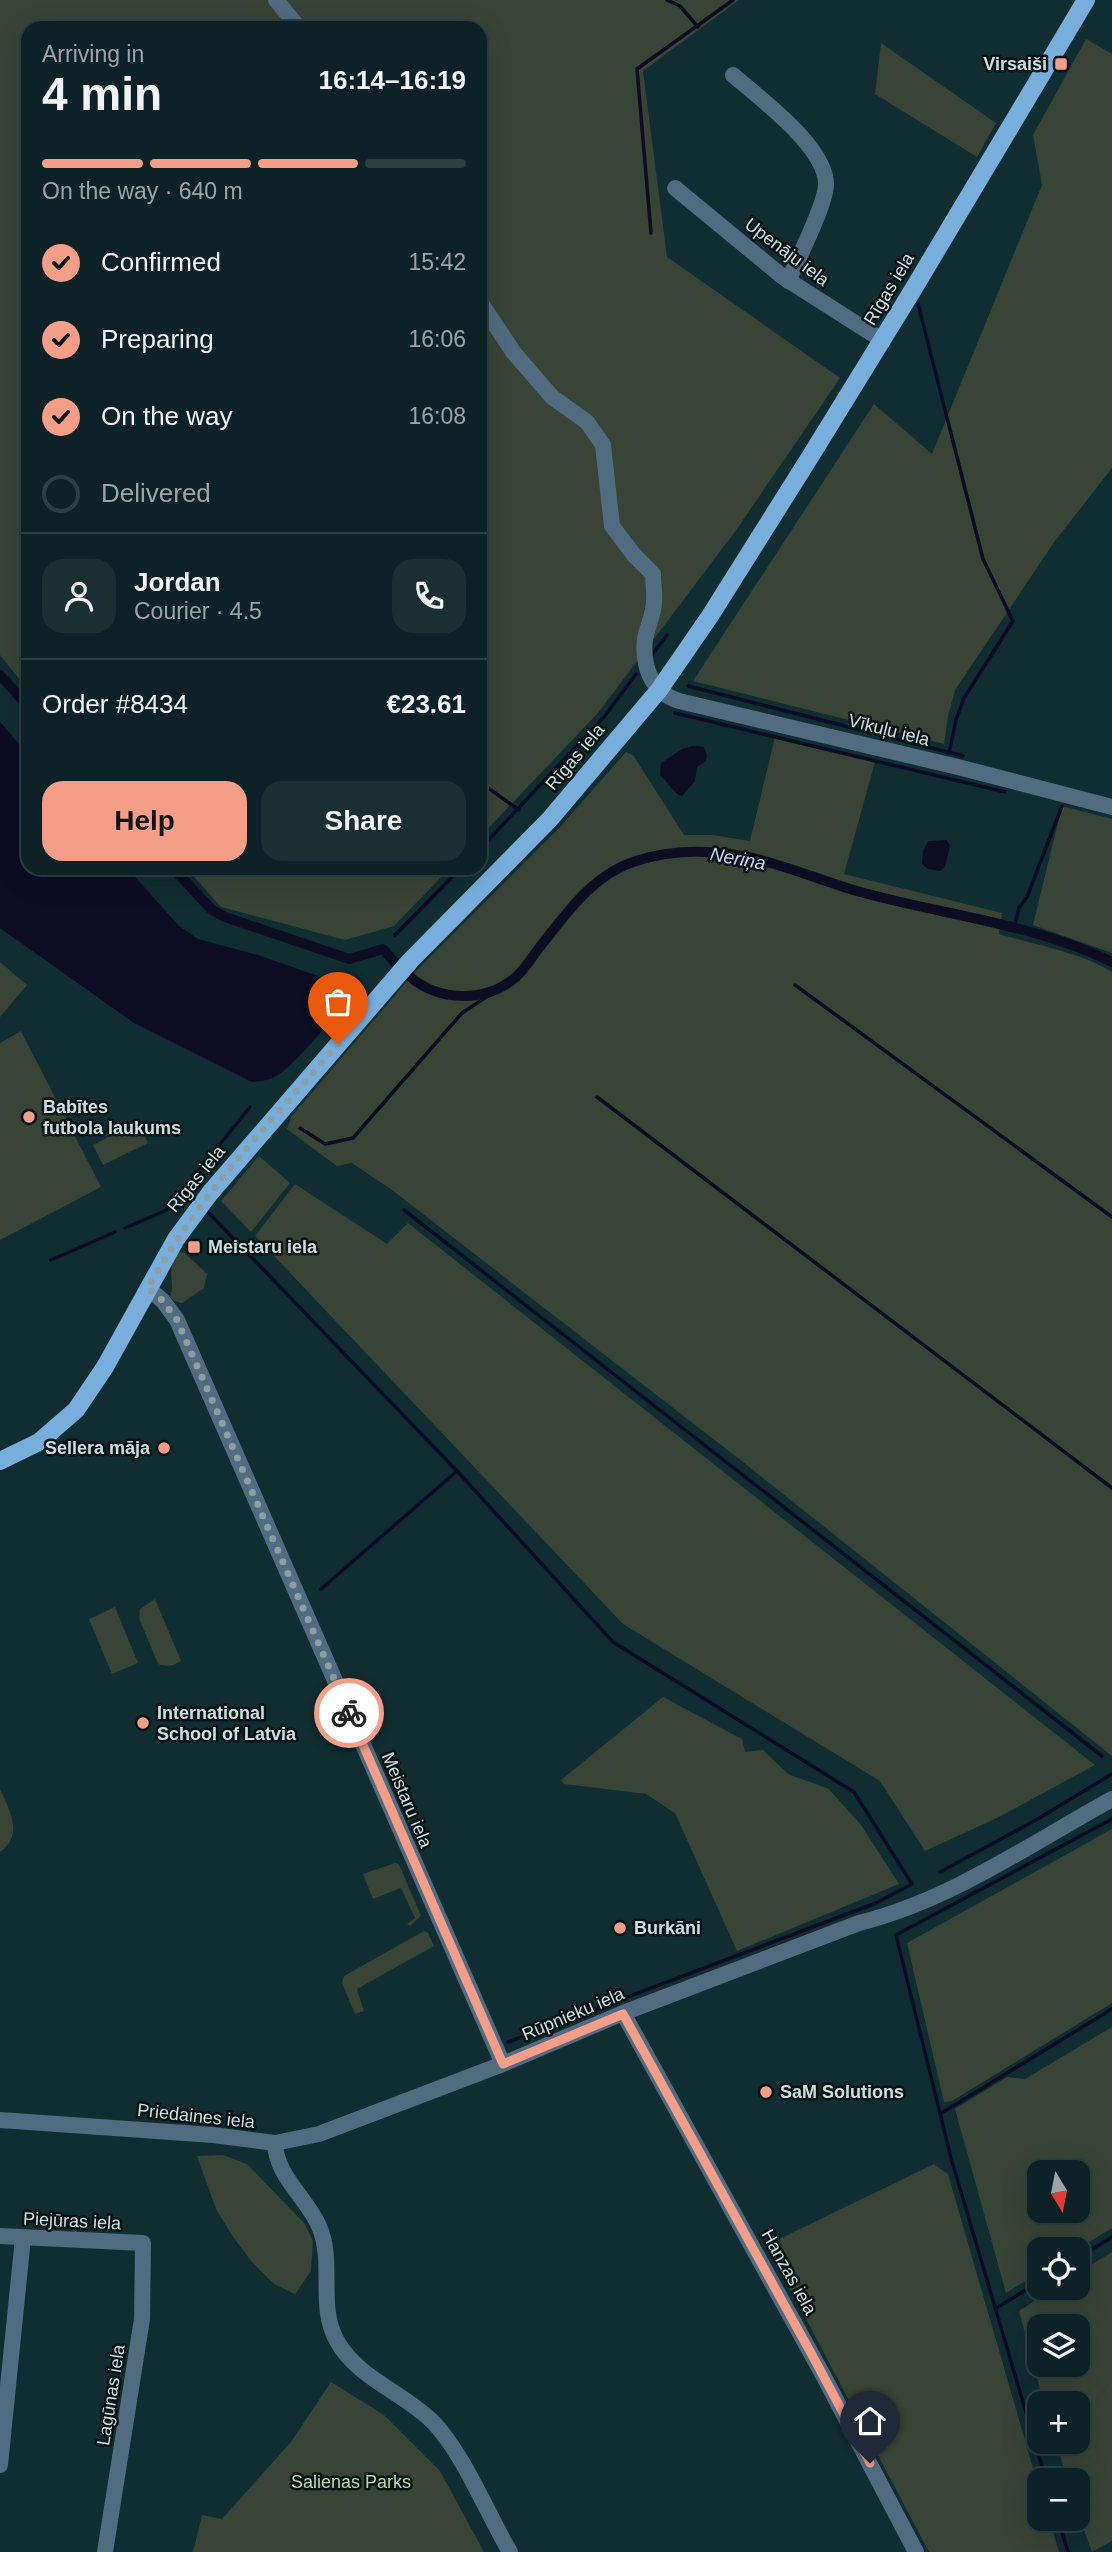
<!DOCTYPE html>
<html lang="en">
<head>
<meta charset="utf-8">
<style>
	:root { --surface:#0c2226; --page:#1a2f32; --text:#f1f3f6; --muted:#9aa4a7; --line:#2c3f43; --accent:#f49e88 }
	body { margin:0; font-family:Helvetica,sans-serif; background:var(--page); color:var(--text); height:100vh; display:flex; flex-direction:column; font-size:26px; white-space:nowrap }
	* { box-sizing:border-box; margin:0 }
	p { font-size:23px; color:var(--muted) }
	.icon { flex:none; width:38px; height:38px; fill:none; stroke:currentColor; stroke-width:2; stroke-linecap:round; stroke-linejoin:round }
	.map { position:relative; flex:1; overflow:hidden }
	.sheet { position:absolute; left:21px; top:21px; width:466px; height:854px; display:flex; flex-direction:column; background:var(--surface); border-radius:21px; box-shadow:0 7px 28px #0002,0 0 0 2px var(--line) }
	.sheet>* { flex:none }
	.needle { width:46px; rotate:170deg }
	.buttons { position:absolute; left:1027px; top:2160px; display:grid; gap:14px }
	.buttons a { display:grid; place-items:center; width:63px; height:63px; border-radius:14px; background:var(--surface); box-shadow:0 7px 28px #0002,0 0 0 2px var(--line); font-size:35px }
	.pin { position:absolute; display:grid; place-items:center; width:60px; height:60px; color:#fff; margin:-72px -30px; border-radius:50% 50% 50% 0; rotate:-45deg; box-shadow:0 0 7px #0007 }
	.pin .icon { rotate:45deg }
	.courier { position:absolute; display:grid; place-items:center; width:70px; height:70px; margin:-35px; border:5px solid #f49e88; border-radius:50%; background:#fff; color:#222; box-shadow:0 2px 9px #0007 }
	.head em { font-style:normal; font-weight:700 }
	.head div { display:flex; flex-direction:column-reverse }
	.head { display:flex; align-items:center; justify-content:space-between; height:119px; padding:0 21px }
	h1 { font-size:46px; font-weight:700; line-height:52px }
	.bar { display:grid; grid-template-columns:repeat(4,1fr); gap:10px 7px; align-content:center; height:84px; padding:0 21px }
	.bar i { height:9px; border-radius:5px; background:var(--line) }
	.bar .current { background:var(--accent) }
	.bar p { grid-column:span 4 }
	.line { display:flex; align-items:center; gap:18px; padding:0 21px; border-top:2px solid var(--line) }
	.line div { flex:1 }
	.round { display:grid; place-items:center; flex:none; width:74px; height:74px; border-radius:21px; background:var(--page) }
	ol { padding:0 21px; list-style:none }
	li { display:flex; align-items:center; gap:21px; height:77px }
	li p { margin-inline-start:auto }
	li .icon { padding:7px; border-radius:50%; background:var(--accent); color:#111; stroke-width:4 }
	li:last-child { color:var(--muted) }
	li i { width:38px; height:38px; border:4px solid var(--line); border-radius:50% }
	.primary-button { display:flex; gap:14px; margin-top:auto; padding:14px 21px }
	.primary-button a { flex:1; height:80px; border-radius:21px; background:var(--accent); color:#111; font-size:28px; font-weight:700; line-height:80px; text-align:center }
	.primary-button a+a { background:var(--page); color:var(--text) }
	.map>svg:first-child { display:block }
	.green { fill:#384435; fill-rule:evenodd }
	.water { fill:#0c0d22 }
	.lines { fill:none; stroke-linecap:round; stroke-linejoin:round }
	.stream { stroke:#0c0d22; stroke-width:3.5 }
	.canal { stroke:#0c0d22; stroke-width:10 }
	.minor { stroke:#516b81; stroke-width:16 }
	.major { stroke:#77aedb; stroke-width:18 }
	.done { stroke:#8ba0a3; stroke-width:7; stroke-dasharray:0 12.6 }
	.route { stroke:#f49e88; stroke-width:9 }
	.poi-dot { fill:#f49e88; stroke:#071315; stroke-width:2.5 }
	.labels { text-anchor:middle; stroke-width:5; stroke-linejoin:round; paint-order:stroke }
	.poi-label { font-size:18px; font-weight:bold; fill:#cddee0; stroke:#071315; text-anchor:start }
	.street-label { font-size:18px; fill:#cddee0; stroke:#071315 }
	.park-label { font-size:18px; fill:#b4d8ab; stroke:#071315 }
	.water-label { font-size:19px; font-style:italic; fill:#ced4fe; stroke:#071315 }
</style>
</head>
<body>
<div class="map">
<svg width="1112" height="2552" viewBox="0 0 1112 2552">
	<rect width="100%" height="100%" fill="#102d32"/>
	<path class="green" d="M0,0h739l-96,71 24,186 173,121 -103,151 -139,184 -118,124v-809h-452v662l-28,-35z
		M1086,39l26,15v414l-57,73 -100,149 -7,26 -4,28 -251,-63 181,-277 58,50 110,-269 -9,-50z
		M881,43l115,80 -19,34 -102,-63z
		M775,737l100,25 -31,112 158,39 -3,21c37,11 80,18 113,38v784l-369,-294 -351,-272 -40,-27 -15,3 -50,-37 4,-12 123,-144 147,-147 65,-74 7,3 51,80h29l37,6z
		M1062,806l50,13v134l-79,-28z
		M186,868h264l-56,58 -49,14 -124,-33z
		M0,962l27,23 -27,32z
		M21,1031l80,156 -101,53v-197z
		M138,1122l10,21 -45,22 -10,-20z
		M259,1156l31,27 -39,49 -30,-31z
		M295,1184l92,60 21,-21 687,542 -96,52 -74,34 -45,-70 -257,-157 -368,-388z
		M178,1252l7,1 22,21 -3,14 -22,15 -8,-2 -4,-4c6,-17 -5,-22 8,-45z
		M155,1599l26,62c-8,5 -13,6 -23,3l-19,-46 1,-9z
		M115,1607l23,56 -26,11 -23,-55z
		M663,1697l79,42 3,13 18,-2 25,24 41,15 32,36 38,59 -162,67 -62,-138 -29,-19 -82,-10 -3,-4z
		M0,1789c10,22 24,46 0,63z
		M1112,1829v174l-160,98 -8,1 -37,-159z
		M395,1863l4,1 22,52 -11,10 -3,-2 8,-6 -14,-30 -28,11 -10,-25z
		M424,1931l4,2 6,13 -77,43 7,22 -9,3 -13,-31 2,-7z
		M1112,2027v201l-34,21h-38l-1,23 -33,21 -51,-184 52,-32 18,2zM1040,2172h38v38h-38z
		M223,2155l24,9 58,60 8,17 -2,30 -16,23 -21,-10 -22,-22 -19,-25 -17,-28 -19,-53z
		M934,2164l14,10 91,315 1,29h9l10,34h-130l-162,-307z
		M1112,2252v289l-20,11 -14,-38v-34h-11l-11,-39h22v-38h-34l-25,-92 37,-24h22v-14zM1040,2326h38v38h-38z
		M331,2382l53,33 56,56 44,81h-291l9,-37 20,4 69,-77z"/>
	<path class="water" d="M0,722l28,32v114h99l52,58 19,13 60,16 80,28c3,5 5,10 4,16 -3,16 -49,67 -64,76 -8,5 -16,6 -26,7l-118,-59 -134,-95z
		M693,746l11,1 3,8 -1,6 -9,6 -2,14 -13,15 -5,-2 -17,-19 1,-12 21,-14z
		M947,840l3,6 -5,21 -5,4 -12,-2 -6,-5 1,-13 5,-10z"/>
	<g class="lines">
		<path class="stream" d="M667,0l13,6 18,21
			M651,233l-14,-164 96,-69
			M918,304l65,255 30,62 -49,77 -8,22 -7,33
			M651,656l16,-21
			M688,686l275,70
			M675,713l330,79
			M480,782l39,28
			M480,849l124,-132 32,-43
			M1014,928l5,-20 8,-11 35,-91
			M395,935l66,-67
			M795,985l317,232
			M597,1097l515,391
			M300,1128l25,16 28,-6 109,-125 38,-25
			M404,1210l698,546
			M208,1212l249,259 156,171 241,150 58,92 -36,19 -368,139
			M125,1228l42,-18 83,-103
			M51,1260l64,-28
			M321,1589l136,-118
			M940,1872l96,-52 76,-46
			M940,2114l172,-105
			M1078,2258l34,-21
			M995,2309l45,-28
			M1046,2480l-95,-322 -55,-223 216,-116
			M1058,2518l10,34"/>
		<path class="canal" d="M0,675l28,31
			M173,868l39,42 13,7 124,42 34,-10 13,15
			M409,976c30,26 77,27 107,1 9,-8 16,-20 23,-29 27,-34 54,-74 97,-87 30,-10 64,-11 94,-7 44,6 86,25 127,37 84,24 176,32 255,71"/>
		<path class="minor" d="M276,0l23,28
			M733,75c26,23 94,72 93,110 -1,21 -28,74 -38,96
			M675,188l108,89 99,63
			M480,302l34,51 38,44 35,25 16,23 9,81 22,29 19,19c0,9 2,19 1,28 0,12 -7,25 -9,37 -3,27 6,53 34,62l279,66 154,40
			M148,1288l15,13 14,19 326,744
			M623,2013l200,362 93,177
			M0,2120l213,15 62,8 44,-9 184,-70 120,-51 236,-90c92,-23 171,-79 253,-124
			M275,2143c1,33 31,54 44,83 16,37 -2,80 18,115 21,38 68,52 97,82 30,32 53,90 76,129
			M0,2236l143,7 -1,76 -37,233
			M0,2465l23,-227"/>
		<path class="major" d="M0,1461l39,-19 37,-32 29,-43 71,-128 34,-46 200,-232 140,-142 109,-129 51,-74 100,-159 101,-164 175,-293"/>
	</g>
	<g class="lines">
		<path class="done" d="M338,1044c-67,78 -141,153 -190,244l15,13 14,19 172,393"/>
		<path class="route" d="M349,1713l154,351 120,-50 188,339 59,110"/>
	</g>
	<g class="poi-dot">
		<rect x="1054" y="57" width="14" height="14" rx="3.5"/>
		<circle cx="29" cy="1117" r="7"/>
		<rect x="187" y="1240" width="14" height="14" rx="3.5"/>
		<circle cx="164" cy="1448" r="7"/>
		<circle cx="143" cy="1723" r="7"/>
		<circle cx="620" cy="1928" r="7"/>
		<circle cx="766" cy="2092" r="7"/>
	</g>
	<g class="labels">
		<g class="poi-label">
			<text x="1047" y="70" text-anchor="end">Virsaiši</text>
			<text x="43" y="1113">Babītes<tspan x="43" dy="21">futbola laukums</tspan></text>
			<text x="208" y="1253">Meistaru iela</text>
			<text x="150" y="1454" text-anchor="end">Sellera māja</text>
			<text x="157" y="1719">International<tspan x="157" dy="21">School of Latvia</tspan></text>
			<text x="634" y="1934">Burkāni</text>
			<text x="780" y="2098">SaM Solutions</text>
		</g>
		<g class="street-label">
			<text transform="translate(787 252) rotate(37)" y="6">Upenāju iela</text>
			<text transform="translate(889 289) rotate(-59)" y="6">Rīgas iela</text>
			<text transform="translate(889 730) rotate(14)" y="6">Vīkuļu iela</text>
			<text transform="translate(575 757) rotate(-50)" y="6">Rīgas iela</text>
			<text transform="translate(196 1179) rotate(-51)" y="6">Rīgas iela</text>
			<text transform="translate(407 1800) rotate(67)" y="6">Meistaru iela</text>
			<text transform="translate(573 2014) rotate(-23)" y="6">Rūpnieku iela</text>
			<text transform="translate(196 2116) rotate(6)" y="6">Priedaines iela</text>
			<text transform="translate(72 2221) rotate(3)" y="6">Piejūras iela</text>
			<text transform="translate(789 2272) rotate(61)" y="6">Hanzas iela</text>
			<text transform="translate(111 2395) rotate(-81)" y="6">Lagūnas iela</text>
		</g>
		<g class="park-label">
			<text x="351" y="2488">Salienas Parks</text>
		</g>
		<g class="water-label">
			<text transform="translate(738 858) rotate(10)" y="7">Neriņa</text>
		</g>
	</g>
</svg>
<div class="buttons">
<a><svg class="needle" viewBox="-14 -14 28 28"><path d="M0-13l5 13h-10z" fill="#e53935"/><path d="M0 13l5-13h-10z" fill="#9aa4a7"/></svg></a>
<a><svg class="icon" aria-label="locate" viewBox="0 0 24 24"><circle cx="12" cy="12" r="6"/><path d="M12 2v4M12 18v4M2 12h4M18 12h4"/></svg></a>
<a><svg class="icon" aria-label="layers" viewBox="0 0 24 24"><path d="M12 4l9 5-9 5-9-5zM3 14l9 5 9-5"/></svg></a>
<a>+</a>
<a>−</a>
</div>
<div class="pin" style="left:338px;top:1044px;background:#ea580c"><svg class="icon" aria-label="bag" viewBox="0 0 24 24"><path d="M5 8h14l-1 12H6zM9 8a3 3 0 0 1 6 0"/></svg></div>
<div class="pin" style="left:870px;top:2463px;background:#1f2937"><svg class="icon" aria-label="home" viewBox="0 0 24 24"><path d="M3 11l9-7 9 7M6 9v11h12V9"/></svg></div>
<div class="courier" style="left:349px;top:1713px"><svg class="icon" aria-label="bike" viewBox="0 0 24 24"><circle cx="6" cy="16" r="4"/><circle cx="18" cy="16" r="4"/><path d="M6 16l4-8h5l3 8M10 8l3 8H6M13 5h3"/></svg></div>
<section class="sheet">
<div class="head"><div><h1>4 min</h1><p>Arriving in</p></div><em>16:14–16:19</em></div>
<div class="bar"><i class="current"></i><i class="current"></i><i class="current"></i><i></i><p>On the way · 640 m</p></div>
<ol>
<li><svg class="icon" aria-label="check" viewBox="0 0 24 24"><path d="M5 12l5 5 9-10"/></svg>Confirmed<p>15:42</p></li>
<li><svg class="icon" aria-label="check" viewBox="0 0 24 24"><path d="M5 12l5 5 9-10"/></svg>Preparing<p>16:06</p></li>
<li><svg class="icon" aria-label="check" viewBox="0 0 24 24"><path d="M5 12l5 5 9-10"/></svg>On the way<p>16:08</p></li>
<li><i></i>Delivered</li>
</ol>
<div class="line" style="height:126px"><a class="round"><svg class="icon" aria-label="person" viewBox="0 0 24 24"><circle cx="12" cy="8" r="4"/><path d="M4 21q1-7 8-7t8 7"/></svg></a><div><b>Jordan</b><p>Courier · 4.5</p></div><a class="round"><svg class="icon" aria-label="phone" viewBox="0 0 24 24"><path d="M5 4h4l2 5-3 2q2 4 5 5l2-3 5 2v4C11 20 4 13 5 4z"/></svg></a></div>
<div class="line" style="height:91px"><div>Order #8434</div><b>€23.61</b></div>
<div class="primary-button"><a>Help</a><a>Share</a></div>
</section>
</div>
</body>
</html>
